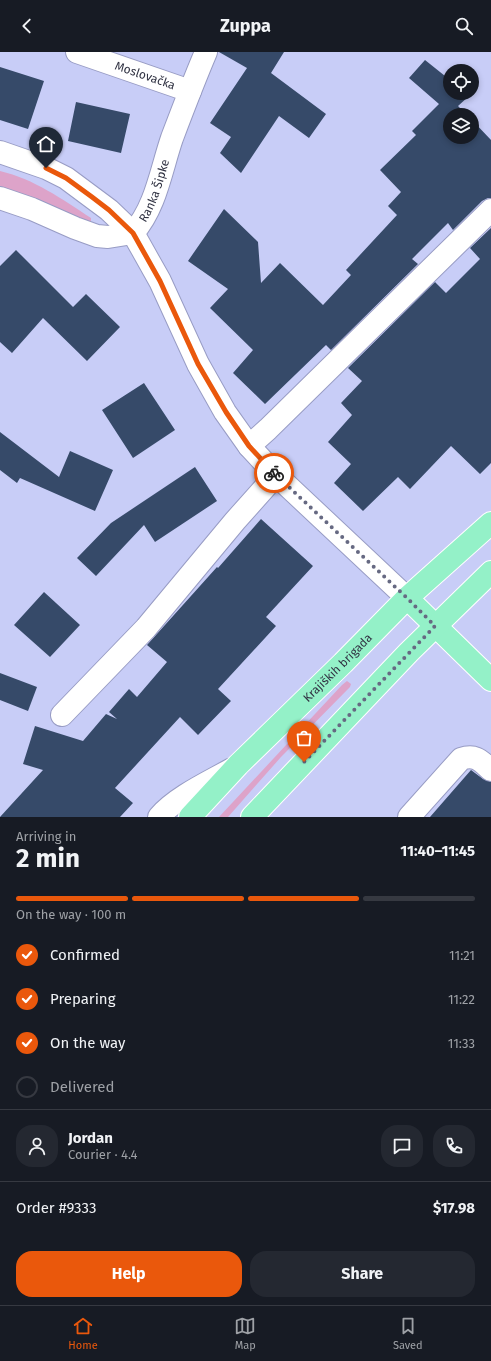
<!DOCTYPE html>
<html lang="en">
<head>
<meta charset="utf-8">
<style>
	:root { --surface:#171b24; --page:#242831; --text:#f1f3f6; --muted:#9ea1a6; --line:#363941; --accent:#ea580c }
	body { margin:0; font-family:"Fira Sans",sans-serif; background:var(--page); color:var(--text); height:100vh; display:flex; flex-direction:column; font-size:15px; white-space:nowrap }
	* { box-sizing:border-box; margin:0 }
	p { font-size:13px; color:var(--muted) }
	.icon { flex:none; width:22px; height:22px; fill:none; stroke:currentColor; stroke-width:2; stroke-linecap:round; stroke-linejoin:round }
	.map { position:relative; height:765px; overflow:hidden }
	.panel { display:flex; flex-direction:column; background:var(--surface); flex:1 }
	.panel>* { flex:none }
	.tools { position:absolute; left:443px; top:12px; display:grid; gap:8px }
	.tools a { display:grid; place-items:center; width:36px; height:36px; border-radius:50%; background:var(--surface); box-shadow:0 2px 6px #0003; font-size:20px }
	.pin { position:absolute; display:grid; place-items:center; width:34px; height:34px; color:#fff; margin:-41px -17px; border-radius:50% 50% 50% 0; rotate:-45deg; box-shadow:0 0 4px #0007 }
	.pin .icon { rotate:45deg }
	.courier { position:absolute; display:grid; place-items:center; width:40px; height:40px; margin:-20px; border:3px solid #ea580c; border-radius:50%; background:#fff; color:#222; box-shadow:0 1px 5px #0007 }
	.headline em { font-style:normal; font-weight:700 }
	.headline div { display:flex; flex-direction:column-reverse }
	.headline { display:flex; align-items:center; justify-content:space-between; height:68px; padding:0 16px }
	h1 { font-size:26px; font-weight:700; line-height:30px }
	.bar { display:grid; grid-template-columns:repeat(4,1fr); gap:6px 4px; align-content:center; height:48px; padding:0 16px }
	.bar i { height:5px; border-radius:3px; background:var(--line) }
	.bar .current { background:var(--accent) }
	.bar p { grid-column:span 4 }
	.line { display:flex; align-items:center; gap:10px; padding:0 16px; border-top:1px solid var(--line) }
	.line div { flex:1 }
	.round { display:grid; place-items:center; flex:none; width:42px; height:42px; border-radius:16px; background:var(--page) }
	ol { padding:0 16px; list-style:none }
	li { display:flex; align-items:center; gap:12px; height:44px }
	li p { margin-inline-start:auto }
	li .icon { padding:4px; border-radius:50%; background:var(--accent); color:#fff; stroke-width:4 }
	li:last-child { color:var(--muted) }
	li i { width:22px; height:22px; border:2px solid var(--line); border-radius:50% }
	.cta { display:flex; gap:8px; margin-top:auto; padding:8px 16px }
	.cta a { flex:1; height:46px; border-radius:16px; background:var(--accent); color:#fff; font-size:16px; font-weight:700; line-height:46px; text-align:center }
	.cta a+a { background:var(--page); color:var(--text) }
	header { display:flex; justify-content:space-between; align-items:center; height:52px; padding:0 16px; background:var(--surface); font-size:18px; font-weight:700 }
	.menu { display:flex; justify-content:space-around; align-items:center; height:56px; border-top:1px solid var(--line); background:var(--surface); font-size:11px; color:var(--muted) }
	.menu a { display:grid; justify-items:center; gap:2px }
	.menu .current { color:var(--accent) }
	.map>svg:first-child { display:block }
	.green { fill:#dda3c9 }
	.building { fill:#364a69 }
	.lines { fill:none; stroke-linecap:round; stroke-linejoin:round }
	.minor-casing { stroke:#989cc4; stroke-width:24 }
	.major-casing { stroke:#fff; stroke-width:24 }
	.minor { stroke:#fff; stroke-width:22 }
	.major { stroke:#94f1c8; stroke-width:22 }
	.done { stroke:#666982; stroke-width:4; stroke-dasharray:0 7.2 }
	.route { stroke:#ea580c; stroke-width:5 }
	.labels { text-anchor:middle; stroke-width:4; stroke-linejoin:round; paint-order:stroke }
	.street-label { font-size:12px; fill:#313343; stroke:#c8cdf7 }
</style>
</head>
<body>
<header><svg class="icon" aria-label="back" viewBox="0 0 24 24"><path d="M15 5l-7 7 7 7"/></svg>Zuppa<svg class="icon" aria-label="search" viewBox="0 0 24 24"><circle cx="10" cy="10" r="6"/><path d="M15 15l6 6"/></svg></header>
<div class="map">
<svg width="491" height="765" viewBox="0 0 491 765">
	<rect width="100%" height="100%" fill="#c8cdf7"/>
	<path class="green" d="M0,119c34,8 62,28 91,47v3h-7l-84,-32z
		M347,629l4,3 -1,3 -69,70 -53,60h-9l123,-132z"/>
	<path class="building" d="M219,0h65l-13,21 55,41 -17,24 -30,-22 -38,57 -21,-20 11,-16 -21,-14 37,-55z
		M425,8l25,20v13h15l4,3 -11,10 9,9h-17v22h22v-17l19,20v58h-3l-6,3 -29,29 -5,-7 -36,36 6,5 -87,86 -5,-5 -61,59 -32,-31 20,-23 -43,-42 18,-19 -40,-28 36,-52 34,33 3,41 19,-20 43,42 28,-30 -5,-5 51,-55 -9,-9 13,-14 -21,-22 36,-35 -4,-4 27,-27 -30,-26z
		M0,15l44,14 -16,48 -28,-9z
		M76,50l54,12 -9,39 -53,-12z
		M491,176v235l-11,11 -29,-28 -41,43 -12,-12 -35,34 -29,-28 17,-19 -23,-22 24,-27 -11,-12 21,-22 -14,-13 87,-86 11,11 34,-34 -10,-11z
		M16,198l57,57 13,-13 34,33 -33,34 -44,-43 -31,35 -12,-11v-76z
		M144,331l31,47 -42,28 -31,-48z
		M0,380l59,45 11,-26 43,19 -18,41 -75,-33 -3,5 -17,-13z
		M195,415l22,34 -62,41 -11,-17 -48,51 -19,-18 34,-35z
		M261,467l52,47 -47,51 10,9 -58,63 13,12 -33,34 -18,-18 -65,71 18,15 -13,14h-120l43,-47 -20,-6 12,-38 48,15 23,-27 11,5 -8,-7 20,-23 8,8 30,-35 -20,-17 70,-78 1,1z
		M44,540l36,33 -30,32 -36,-32z
		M0,621l37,14 -9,24 -28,-11z
		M471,718l12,9 8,3v35h-61z"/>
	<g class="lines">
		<g class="minor-casing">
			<g id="minor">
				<path id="s1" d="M77,0l113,39"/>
				<path d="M0,100l46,16 20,10 43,32 24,23 27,48 38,83 27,48 24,34 27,29 131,123"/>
				<path d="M0,146l32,11 43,19 22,8 11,1 25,-4"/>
				<path id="s2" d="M133,181c23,-26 28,-63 39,-95 11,-29 22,-58 34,-86"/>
				<path d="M249,394l19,-17 223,-219"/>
				<path d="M62,663l84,-87 89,-107 41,-46"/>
				<path d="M159,765c17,-20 50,-35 73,-48"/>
				<path d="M409,765l52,-58c15,-5 20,2 30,11"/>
			</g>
		</g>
		<g class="major-casing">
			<g id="major">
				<path d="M407,546l84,82"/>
				<path id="s3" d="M190,765l48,-52 105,-102 64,-65 84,-75"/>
				<path d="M252,765l157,-165 82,-80"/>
			</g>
		</g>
		<use href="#minor" class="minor"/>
		<use href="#major" class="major"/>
	</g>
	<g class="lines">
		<path class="done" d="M274,421l133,125 28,28 -131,136"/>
		<path class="route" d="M46,116l20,10 26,19 17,13 24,23 27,48 38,83 28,48 23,34 25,27"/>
	</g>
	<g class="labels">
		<g class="street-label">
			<text dy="4" stroke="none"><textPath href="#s1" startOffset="72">Moslovačka</textPath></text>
			<text dy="4" stroke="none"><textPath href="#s2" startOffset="48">Ranka Šipke</textPath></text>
			<text dy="4" stroke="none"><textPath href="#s3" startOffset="210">Krajiških brigada</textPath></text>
		</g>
	</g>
</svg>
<div class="tools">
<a><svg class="icon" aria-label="locate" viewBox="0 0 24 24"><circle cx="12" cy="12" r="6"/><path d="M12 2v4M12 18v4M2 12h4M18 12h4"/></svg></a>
<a><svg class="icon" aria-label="layers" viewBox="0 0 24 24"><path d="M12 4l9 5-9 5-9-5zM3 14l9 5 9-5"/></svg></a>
</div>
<div class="pin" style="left:304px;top:710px;background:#ea580c"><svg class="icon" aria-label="bag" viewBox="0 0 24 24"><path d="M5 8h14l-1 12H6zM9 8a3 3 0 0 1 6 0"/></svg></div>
<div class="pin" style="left:46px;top:116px;background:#1f2937"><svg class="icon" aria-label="home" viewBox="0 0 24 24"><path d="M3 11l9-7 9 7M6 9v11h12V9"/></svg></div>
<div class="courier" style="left:274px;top:421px"><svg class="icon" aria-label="bike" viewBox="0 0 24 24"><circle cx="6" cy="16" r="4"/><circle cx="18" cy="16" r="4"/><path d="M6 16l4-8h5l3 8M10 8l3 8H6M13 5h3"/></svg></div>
</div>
<section class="panel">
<div class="headline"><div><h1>2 min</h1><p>Arriving in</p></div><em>11:40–11:45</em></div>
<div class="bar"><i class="current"></i><i class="current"></i><i class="current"></i><i></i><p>On the way · 100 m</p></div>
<ol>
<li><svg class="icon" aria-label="check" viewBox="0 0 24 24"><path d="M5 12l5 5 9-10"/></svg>Confirmed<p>11:21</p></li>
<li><svg class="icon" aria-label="check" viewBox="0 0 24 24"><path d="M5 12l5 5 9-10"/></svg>Preparing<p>11:22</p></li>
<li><svg class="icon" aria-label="check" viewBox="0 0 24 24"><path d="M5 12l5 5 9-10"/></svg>On the way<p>11:33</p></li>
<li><i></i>Delivered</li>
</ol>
<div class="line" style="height:72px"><a class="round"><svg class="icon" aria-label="person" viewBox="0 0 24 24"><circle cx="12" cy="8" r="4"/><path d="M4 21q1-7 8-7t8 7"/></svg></a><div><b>Jordan</b><p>Courier · 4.4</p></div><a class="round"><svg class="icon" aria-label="chat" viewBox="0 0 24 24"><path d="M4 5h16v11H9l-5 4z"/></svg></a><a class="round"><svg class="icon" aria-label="phone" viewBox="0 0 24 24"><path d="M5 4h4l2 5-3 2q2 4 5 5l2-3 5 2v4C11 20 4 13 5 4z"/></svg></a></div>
<div class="line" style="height:52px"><div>Order #9333</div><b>$17.98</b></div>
<div class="cta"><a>Help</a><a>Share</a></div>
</section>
<nav class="menu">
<a class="current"><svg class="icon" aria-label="home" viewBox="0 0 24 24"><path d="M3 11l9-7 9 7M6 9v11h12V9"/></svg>Home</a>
<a><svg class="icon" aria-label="map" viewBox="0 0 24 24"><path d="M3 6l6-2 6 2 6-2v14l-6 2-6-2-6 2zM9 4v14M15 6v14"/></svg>Map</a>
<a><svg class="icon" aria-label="saved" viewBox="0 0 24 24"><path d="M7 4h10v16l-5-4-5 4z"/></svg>Saved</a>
</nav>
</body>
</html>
